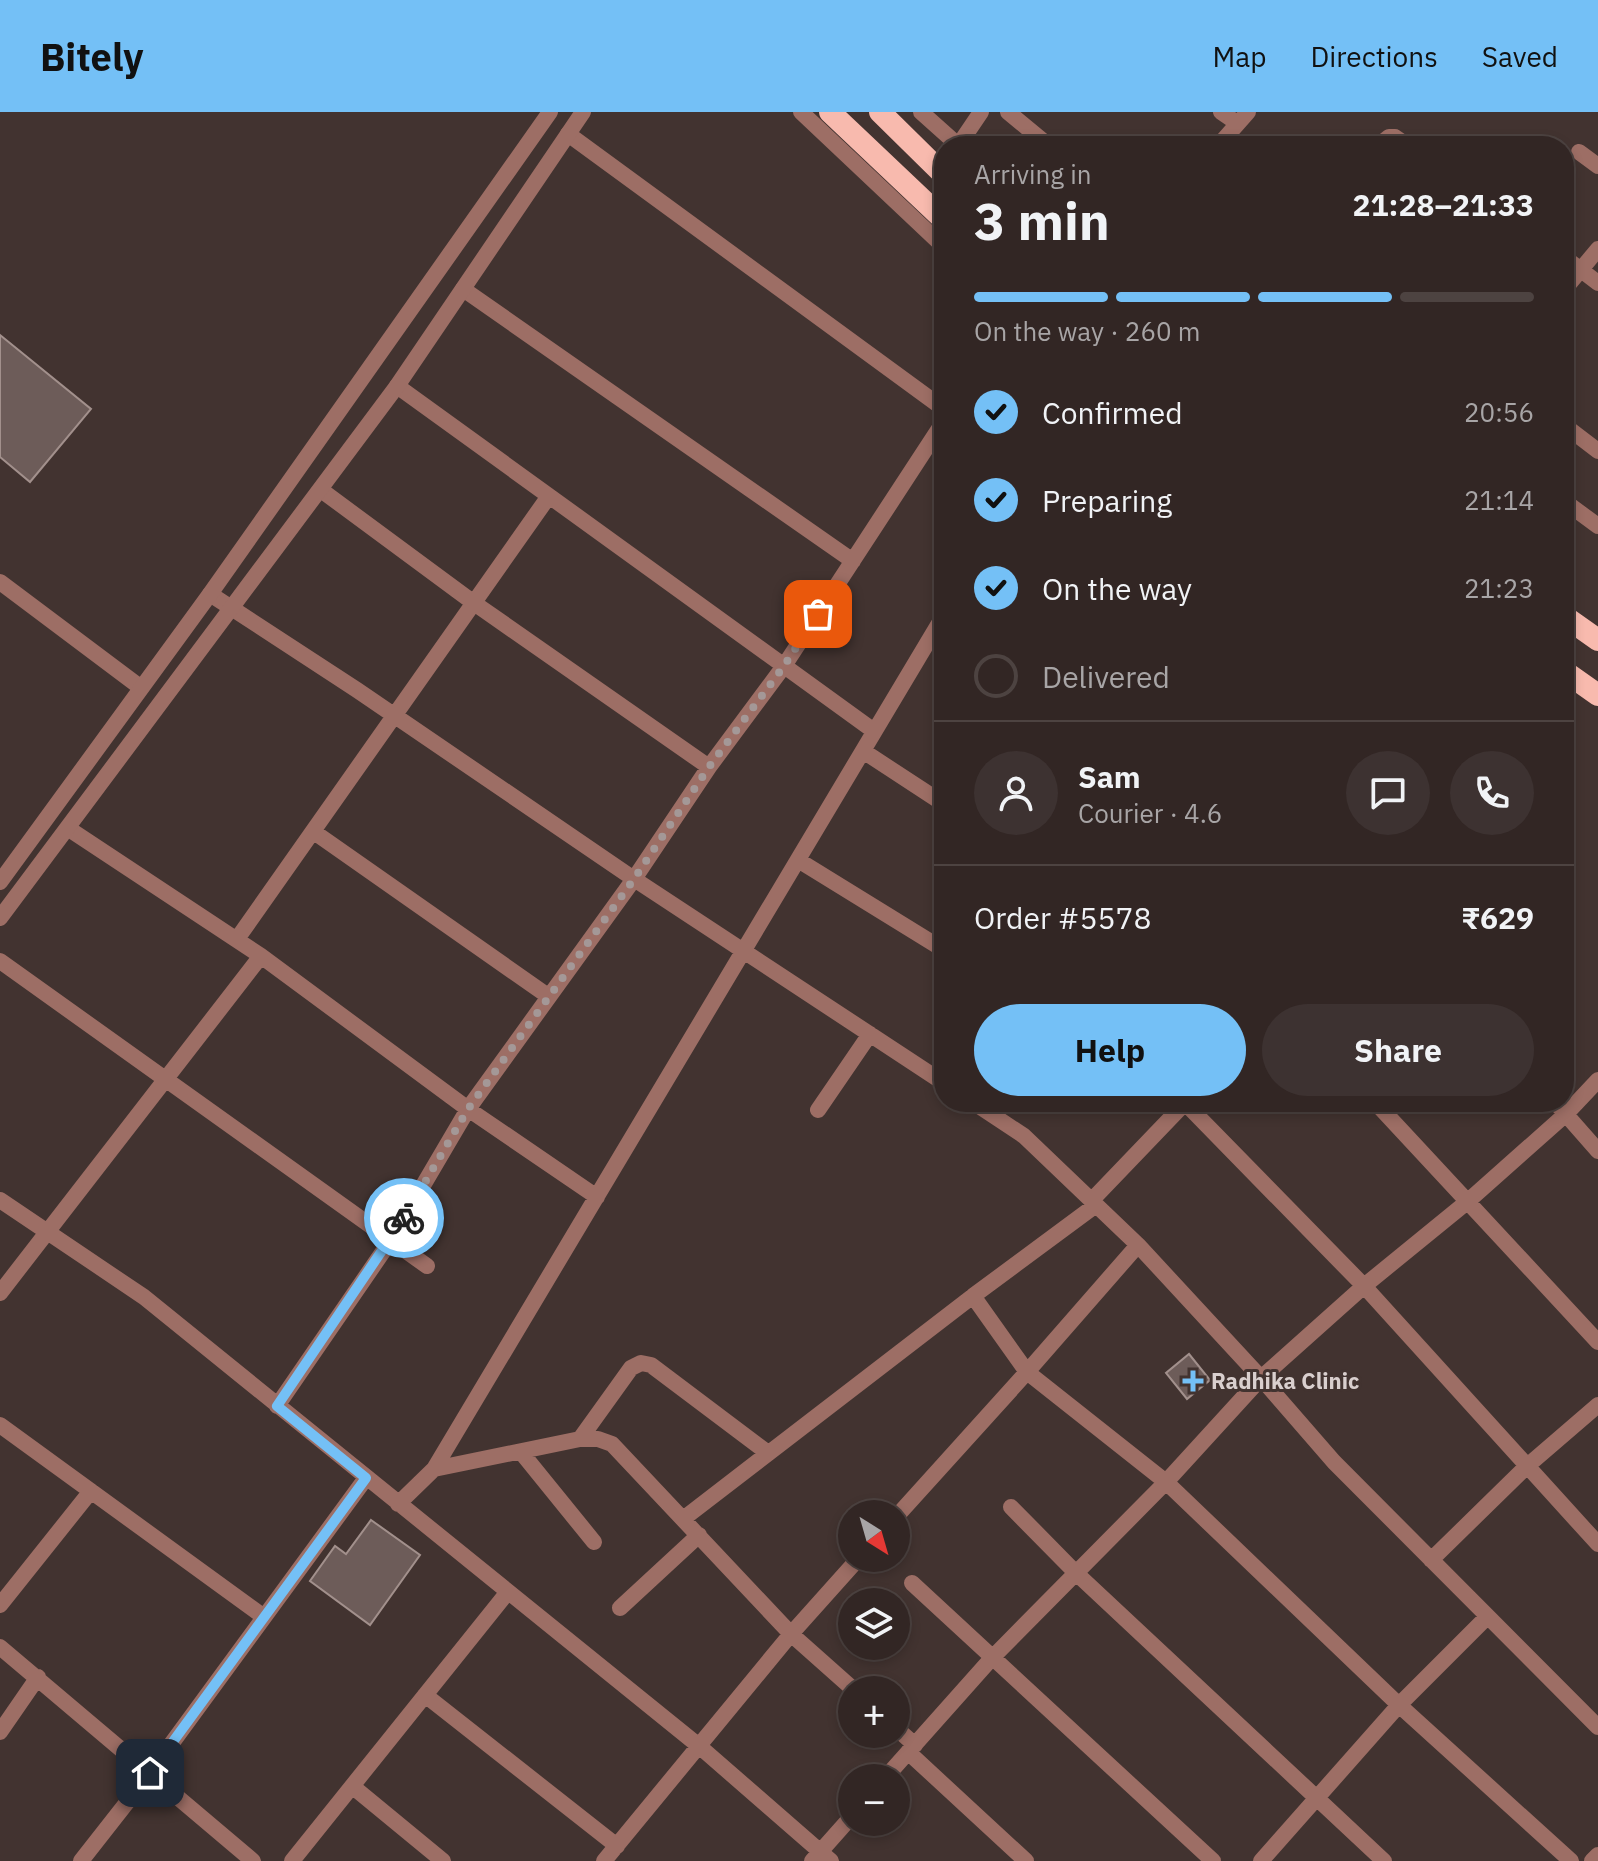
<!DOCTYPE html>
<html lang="en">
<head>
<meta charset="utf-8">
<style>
	:root { --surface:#322624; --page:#3d3231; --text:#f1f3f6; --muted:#a8a5a6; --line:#4d4341; --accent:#74c0f6 }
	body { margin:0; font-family:"IBM Plex Sans",sans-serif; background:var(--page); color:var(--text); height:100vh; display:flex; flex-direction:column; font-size:30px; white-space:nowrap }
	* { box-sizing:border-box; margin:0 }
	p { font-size:26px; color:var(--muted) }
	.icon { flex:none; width:44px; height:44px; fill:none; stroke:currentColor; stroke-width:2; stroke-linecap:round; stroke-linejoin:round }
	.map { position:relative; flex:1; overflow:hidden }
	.details { position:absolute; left:934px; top:24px; width:640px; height:976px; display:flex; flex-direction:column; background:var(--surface); border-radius:32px; box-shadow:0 4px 12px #0003,0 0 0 2px var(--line) }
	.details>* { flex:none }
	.needle { width:52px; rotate:143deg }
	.buttons { position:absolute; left:838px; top:1388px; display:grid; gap:16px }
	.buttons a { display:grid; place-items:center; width:72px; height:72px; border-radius:50%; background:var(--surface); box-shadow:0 4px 12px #0003,0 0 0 2px var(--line); font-size:40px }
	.pin { position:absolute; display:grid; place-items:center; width:68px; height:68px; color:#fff; margin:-34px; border-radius:16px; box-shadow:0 4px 12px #0006 }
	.courier { position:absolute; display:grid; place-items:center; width:80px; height:80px; margin:-40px; border:6px solid #74c0f6; border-radius:50%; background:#fff; color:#222; box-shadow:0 2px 10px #0007 }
	.summary em { font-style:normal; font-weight:800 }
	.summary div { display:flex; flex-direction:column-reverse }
	.summary { display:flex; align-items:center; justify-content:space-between; height:136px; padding:0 40px }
	h1 { font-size:52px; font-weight:800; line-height:60px }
	.bar { display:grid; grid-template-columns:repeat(4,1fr); gap:12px 8px; align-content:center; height:96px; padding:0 40px }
	.bar i { height:10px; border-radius:6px; background:var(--line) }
	.bar .active { background:var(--accent) }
	.bar p { grid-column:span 4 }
	.line { display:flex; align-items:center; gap:20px; padding:0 40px; border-top:2px solid var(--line) }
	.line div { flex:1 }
	.round { display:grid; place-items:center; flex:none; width:84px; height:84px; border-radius:42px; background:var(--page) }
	ol { padding:0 40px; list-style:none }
	li { display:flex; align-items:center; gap:24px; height:88px }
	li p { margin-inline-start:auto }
	li .icon { padding:8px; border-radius:50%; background:var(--accent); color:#111; stroke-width:4 }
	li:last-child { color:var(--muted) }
	li i { width:44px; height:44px; border:4px solid var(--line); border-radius:50% }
	.primary-button { display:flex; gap:16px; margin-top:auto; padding:16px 40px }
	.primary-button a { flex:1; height:92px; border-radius:48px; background:var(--accent); color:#111; font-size:32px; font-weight:800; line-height:92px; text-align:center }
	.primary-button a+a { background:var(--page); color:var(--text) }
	header { display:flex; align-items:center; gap:48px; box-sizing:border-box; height:112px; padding:0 40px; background:var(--accent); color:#111 }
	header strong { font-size:38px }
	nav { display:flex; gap:44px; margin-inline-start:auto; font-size:28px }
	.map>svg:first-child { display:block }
	.building { fill:#6d5c59; stroke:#a2908c; stroke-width:2 }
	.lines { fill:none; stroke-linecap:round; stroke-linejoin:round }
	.minor { stroke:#9d6e65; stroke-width:16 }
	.tertiary { stroke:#9d6e65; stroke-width:16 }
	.trunk { stroke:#f8baae; stroke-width:22 }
	.done { stroke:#a49897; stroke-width:8; stroke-dasharray:0 14.4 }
	.route { stroke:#74c0f6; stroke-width:10 }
	.poi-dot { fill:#74c0f6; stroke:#423330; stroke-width:3 }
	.labels { text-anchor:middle; stroke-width:6; stroke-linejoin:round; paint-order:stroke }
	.poi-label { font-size:22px; font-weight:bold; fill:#d9cfce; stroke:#423330; text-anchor:start }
</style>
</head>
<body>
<header>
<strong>Bitely</strong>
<nav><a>Map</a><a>Directions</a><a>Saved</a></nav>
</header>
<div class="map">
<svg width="1598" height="1749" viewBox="0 0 1598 1749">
	<rect width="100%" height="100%" fill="#423330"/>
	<path class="building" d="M0,223l91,74 -61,73 -30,-25z
		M1189,1242l21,26 -23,19 -21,-26z
		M371,1408l49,35 -50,70 -60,-44 25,-35 11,8z"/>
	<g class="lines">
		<path class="minor" d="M1008,0l41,34
			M1221,0l16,11
			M568,22l376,275
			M958,34l23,-34
			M1218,34l30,-34
			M1378,34l11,-9h6l13,9
			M1579,40l19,14
			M1564,145l34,26
			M463,177l390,272
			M1564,178l34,-41
			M397,274l477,345
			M1564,313l34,26
			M321,378l153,113 235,164
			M1564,389l34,25
			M0,470l140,105
			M210,482l147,96 277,189 310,204
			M863,639l81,53
			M69,717l192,127 207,153 129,88
			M314,720l234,164
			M798,748l146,90
			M237,827l312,-443
			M0,849l427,305
			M973,990l51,34 114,109 123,133 73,84 264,265
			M1375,990l223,240
			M1555,990l43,49
			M818,998l52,-76
			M0,1088l144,97 555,449 132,115
			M1091,1089l94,-98 179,183 234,258
			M1138,1133l-111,127 139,110 233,223 172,156
			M0,1181l261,-337
			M973,1184l123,-91
			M277,1294l114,-166 77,-131 166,-230 75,-112 75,-101 160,-245
			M0,1313l264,192
			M580,1327l51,-71 10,-5 10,2 117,88
			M521,1340l73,90
			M434,1357l510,-854
			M398,1392l36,-35 146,-30h18l14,5 179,190 63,56
			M1011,1395l65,66 308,288
			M683,1407l290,-223 54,76 -131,145
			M1431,1448l95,-93 72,-62
			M912,1471l301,278
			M0,1493l91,-114
			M620,1496l79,-73
			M0,1535l253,214
			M425,1583l192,151
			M896,1616l19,17
			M0,1620l38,-55
			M908,1640l118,109
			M885,1666l106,-119 175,-177 95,-104 103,-92 103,-84 99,-88 32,-34
			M352,1674l91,75
			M81,1749l69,-88 216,-295
			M292,1749l215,-268
			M604,1749l187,-227 68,-76
			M812,1749l40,-45
			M1261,1749l138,-156 88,-88
			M1592,1749l6,-6"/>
		<path class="tertiary" d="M801,0l143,135
			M921,0l38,34
			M0,770l210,-288 340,-482
			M0,806l397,-532 186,-274"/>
		<path class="trunk" d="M830,0l114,108
			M880,0l64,63
			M1564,504l34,24
			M1564,559l34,24"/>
	</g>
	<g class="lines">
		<path class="done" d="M404,1106l64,-109 166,-230 75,-112 75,-101 34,-52"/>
		<path class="route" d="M150,1661l216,-295 -89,-72 127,-188"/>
	</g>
	<path class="poi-dot" d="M1189 1257h8v8h8v8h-8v8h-8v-8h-8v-8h8z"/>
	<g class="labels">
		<g class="poi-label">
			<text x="1211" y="1277">Radhika Clinic</text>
		</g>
	</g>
</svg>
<div class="buttons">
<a><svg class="needle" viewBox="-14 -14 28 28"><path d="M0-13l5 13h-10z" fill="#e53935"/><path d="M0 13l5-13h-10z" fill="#a8a5a6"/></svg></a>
<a><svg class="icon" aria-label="layers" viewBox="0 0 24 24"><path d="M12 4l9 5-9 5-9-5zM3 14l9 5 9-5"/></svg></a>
<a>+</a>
<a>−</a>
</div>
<div class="pin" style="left:818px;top:502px;background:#ea580c"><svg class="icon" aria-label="bag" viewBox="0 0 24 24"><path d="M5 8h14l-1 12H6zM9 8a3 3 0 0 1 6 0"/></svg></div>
<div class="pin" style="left:150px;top:1661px;background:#1f2937"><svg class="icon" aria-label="home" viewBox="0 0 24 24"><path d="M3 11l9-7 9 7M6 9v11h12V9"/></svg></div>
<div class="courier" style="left:404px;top:1106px"><svg class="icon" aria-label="bike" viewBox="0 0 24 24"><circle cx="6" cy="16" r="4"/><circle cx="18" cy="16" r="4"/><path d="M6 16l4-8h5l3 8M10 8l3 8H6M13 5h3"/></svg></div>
<section class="details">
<div class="summary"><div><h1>3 min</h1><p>Arriving in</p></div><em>21:28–21:33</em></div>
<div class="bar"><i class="active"></i><i class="active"></i><i class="active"></i><i></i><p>On the way · 260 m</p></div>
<ol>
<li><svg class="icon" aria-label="check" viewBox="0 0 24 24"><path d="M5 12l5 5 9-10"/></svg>Confirmed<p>20:56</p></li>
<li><svg class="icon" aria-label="check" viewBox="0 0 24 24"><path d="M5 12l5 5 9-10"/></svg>Preparing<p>21:14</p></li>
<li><svg class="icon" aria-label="check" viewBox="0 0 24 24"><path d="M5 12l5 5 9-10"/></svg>On the way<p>21:23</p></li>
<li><i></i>Delivered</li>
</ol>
<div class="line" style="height:144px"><a class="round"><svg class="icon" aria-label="person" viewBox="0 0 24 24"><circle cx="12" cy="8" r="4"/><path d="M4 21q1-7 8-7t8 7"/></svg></a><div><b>Sam</b><p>Courier · 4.6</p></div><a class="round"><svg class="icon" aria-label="chat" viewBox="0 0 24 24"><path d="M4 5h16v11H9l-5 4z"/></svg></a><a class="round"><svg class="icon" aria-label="phone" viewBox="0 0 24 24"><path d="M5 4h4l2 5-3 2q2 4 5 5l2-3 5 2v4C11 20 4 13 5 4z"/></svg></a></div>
<div class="line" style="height:104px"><div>Order #5578</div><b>₹629</b></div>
<div class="primary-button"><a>Help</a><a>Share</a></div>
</section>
</div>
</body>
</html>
